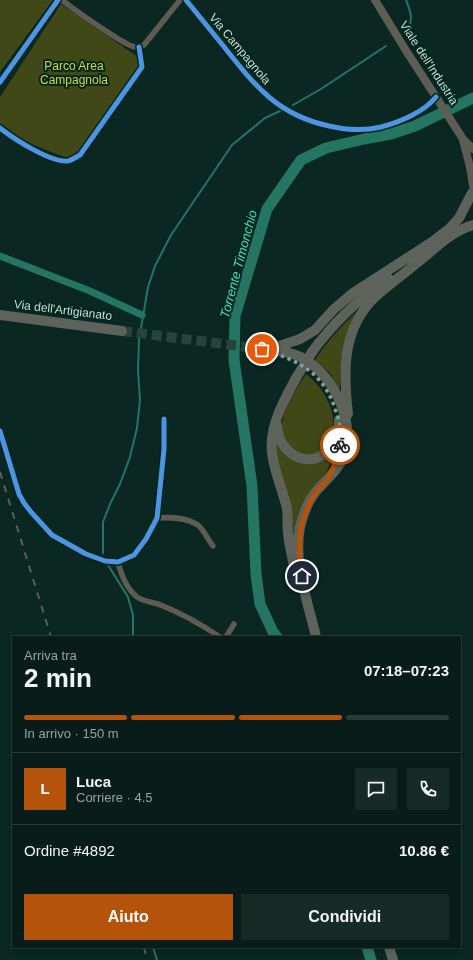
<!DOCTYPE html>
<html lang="it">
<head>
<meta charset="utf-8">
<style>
	:root { --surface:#081d19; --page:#162a26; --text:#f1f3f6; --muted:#98a2a2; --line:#293b38; --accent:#b45309 }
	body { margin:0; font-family:Helvetica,sans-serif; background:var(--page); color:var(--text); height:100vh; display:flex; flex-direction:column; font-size:15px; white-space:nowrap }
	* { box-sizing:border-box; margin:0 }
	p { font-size:13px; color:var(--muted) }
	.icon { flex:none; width:22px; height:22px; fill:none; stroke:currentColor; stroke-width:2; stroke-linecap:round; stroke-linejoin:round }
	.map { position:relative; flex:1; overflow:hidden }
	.panel { position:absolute; left:12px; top:636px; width:449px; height:312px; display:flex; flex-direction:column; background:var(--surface); border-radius:0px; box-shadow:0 2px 6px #0003,0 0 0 1px var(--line) }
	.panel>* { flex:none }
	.pin { position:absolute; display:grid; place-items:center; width:34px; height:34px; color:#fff; margin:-17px; border:2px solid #fff; border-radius:50%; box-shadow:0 1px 4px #0007 }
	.courier { position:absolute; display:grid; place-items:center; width:40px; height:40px; margin:-20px; border:3px solid #b45309; border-radius:50%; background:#fff; color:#222; box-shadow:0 1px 5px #0007 }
	.overview em { font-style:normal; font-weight:700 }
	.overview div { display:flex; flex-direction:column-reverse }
	.overview { display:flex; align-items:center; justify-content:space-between; height:68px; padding:0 12px }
	h1 { font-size:26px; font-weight:700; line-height:30px }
	.bar { display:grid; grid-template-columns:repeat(4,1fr); gap:6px 4px; align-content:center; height:48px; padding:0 12px }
	.bar i { height:5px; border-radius:3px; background:var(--line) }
	.bar .selected { background:var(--accent) }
	.bar p { grid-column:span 4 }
	.line { display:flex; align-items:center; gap:10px; padding:0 12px; border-top:1px solid var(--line) }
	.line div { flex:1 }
	.round { display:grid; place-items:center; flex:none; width:42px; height:42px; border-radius:0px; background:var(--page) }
	.button { display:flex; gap:8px; margin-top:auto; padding:8px 12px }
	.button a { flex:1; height:46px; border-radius:0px; background:var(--accent); color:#fff; font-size:16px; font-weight:700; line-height:46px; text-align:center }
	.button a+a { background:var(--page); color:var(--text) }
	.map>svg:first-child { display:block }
	.green { fill:#414817 }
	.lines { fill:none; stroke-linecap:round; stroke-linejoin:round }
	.stream { stroke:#247663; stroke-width:2 }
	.canal { stroke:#247663; stroke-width:7 }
	.river { stroke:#247663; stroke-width:11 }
	.highway-tunnel { stroke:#27433c; stroke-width:10; stroke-dasharray:10 5; stroke-linecap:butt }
	.street { stroke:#5e5b52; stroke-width:5.5 }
	.secondary { stroke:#5d5d53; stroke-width:8 }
	.highway { stroke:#5d625b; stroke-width:10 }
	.rail { stroke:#586059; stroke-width:2; stroke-dasharray:7 7; stroke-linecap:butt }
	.highway-bridge { stroke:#5d625b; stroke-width:10 }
	.cycleway-casing { stroke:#03261e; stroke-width:8 }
	.cycleway { stroke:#4d94e3; stroke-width:5 }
	.done { stroke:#869f97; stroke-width:4; stroke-dasharray:0 7.2 }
	.route { stroke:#b45309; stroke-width:5 }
	.labels { text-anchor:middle; stroke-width:4; stroke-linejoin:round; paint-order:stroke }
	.street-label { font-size:12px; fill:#c8dfd7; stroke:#03261e }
	.park-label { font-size:12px; fill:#d2dc34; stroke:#03261e }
	.water-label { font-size:13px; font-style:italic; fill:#42e3bd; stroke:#03261e }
</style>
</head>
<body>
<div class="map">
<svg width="473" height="960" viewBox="0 0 473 960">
	<rect width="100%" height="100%" fill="#0b2721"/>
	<path class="green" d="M0,0h53l-53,72z
		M61,4l77,53v11l-59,83 -11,7 -9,-3 -45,-18 -14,-12v-28z
		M361,308l-18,38 -2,16 -1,26 -2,-1 -8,-14 -15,-13c13,-20 28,-36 46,-52z
		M306,374c20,15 38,48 20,71 -2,4 -7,8 -11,10 -8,2 -17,0 -23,-5 -24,-21 1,-56 14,-76z
		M276,441l43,21 9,-5 8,-7 -9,21 -17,21 -11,20 -5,22v15l-17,-87z"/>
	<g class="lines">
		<path class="stream" d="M406,0c5,12 7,19 2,31
			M293,105l28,-16 65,-43
			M103,553v-31l7,-18 10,-20 10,-27 7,-29 3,-28 -2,-30 1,-30 9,-53 7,-21 16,-31 61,-90 33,-27 15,-7
			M108,565l20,32 5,18v22
			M153,947l4,13"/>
		<path class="canal" d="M0,256l90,35 52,24"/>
		<path class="river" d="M277,637l-4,-5 -13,-28 -4,-30 -4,-88 -18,-126 1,-44 32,-107 34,-49 25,-12 38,-9 27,-5 24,-8 58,-28
			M367,947l4,13"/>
		<path class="highway-tunnel" d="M122,331l133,17"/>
		<path class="street" d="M62,0c10,8 63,46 73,47 3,0 7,-1 9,-2l36,-45
			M186,0c13,16 26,32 39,48 31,39 53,67 104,78 17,4 35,5 52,1 19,-5 43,-15 55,-30
			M0,82l58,-82
			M0,128c14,11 51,35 68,33 4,-1 8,-4 12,-6l62,-88 -3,-20
			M0,431l19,63 5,9 7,9 21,23 34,19 19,7 13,1 16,-7 12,-16 11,-21 7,-69v-30
			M157,518c14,-1 29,-1 41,7 6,5 10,15 15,21
			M118,562c3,12 9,27 19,35 7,5 18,5 26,9 20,8 39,19 57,31
			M226,637l8,-13"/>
		<path class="secondary" d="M375,0l30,49 58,90 10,10
			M463,140l7,27 3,19"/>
		<path class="highway" d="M0,315l122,16
			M262,349c15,2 32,3 44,11 29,19 49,61 38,95 -5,14 -17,24 -26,34 -9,10 -15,25 -18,38 -7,36 8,75 16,110
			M271,349l29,-10 15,-9 19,-21 19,-16 79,-51 17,-13 10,-11 13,-25
			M312,352c21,-29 47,-53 76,-74
			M348,414c-5,-43 -6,-85 27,-117 13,-12 29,-23 43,-35 17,-13 33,-31 55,-37
			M277,425c2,37 46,49 60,11 2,-5 2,-11 2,-16
			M294,566c-2,-10 -5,-22 -6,-33 -1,-8 0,-16 -1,-24 -4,-19 -13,-37 -15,-56 -3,-27 12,-53 24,-75
			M389,947l4,13"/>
		<path class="rail" d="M0,472l51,165
			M144,947l3,13"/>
		<path class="highway-bridge" d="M296,378l16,-26"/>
		<g class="cycleway-casing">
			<path id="cycleway" d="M186,0c13,16 26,32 39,48 31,39 53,67 104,78 17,4 35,5 52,1 19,-5 43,-15 55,-30
				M0,82l58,-82
				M0,128c14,11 51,35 68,33 4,-1 8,-4 12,-6l62,-88 -3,-20
				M0,431l19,63 5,9 7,9 21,23 34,19 19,7 13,1 16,-7 12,-16 11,-21 7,-69v-30"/>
		</g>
		<use href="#cycleway" class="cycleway"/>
	</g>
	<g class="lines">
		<path class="done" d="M262,349c37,12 62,23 74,63 4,11 6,22 4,33"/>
		<path class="route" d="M302,576c-5,-30 -4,-59 15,-85 3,-4 7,-7 10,-11 6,-10 11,-23 13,-35"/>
	</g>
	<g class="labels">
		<g class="street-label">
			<text transform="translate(240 49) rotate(50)" y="4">Via Campagnola</text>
			<text transform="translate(429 63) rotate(57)" y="4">Viale dell'Industria</text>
			<text transform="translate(63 310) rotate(7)" y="4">Via dell'Artigianato</text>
		</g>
		<g class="park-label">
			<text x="74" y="70">Parco Area<tspan x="74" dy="14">Campagnola</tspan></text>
		</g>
		<g class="water-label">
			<text transform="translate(238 264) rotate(-75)" y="5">Torrente Timonchio</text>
		</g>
	</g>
</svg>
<div class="pin" style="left:262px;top:349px;background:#ea580c"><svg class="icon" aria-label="bag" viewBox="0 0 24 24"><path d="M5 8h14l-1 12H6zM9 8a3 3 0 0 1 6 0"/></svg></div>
<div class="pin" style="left:302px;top:576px;background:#1f2937"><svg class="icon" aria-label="home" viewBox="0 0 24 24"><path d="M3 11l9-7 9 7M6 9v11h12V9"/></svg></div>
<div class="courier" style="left:340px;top:445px"><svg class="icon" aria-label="bike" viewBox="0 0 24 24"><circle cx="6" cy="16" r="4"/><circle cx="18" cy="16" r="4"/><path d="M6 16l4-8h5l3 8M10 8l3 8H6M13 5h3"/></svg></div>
<section class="panel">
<div class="overview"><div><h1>2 min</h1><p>Arriva tra</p></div><em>07:18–07:23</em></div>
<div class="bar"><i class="selected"></i><i class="selected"></i><i class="selected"></i><i></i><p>In arrivo · 150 m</p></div>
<div class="line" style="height:72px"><b class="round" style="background:var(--accent);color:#fff">L</b><div><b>Luca</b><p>Corriere · 4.5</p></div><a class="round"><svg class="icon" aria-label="chat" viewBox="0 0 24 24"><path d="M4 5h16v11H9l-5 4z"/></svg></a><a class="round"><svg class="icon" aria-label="phone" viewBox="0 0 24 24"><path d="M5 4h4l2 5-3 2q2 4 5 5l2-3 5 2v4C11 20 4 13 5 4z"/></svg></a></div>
<div class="line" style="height:52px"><div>Ordine #4892</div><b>10.86 €</b></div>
<div class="button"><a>Aiuto</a><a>Condividi</a></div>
</section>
</div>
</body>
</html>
